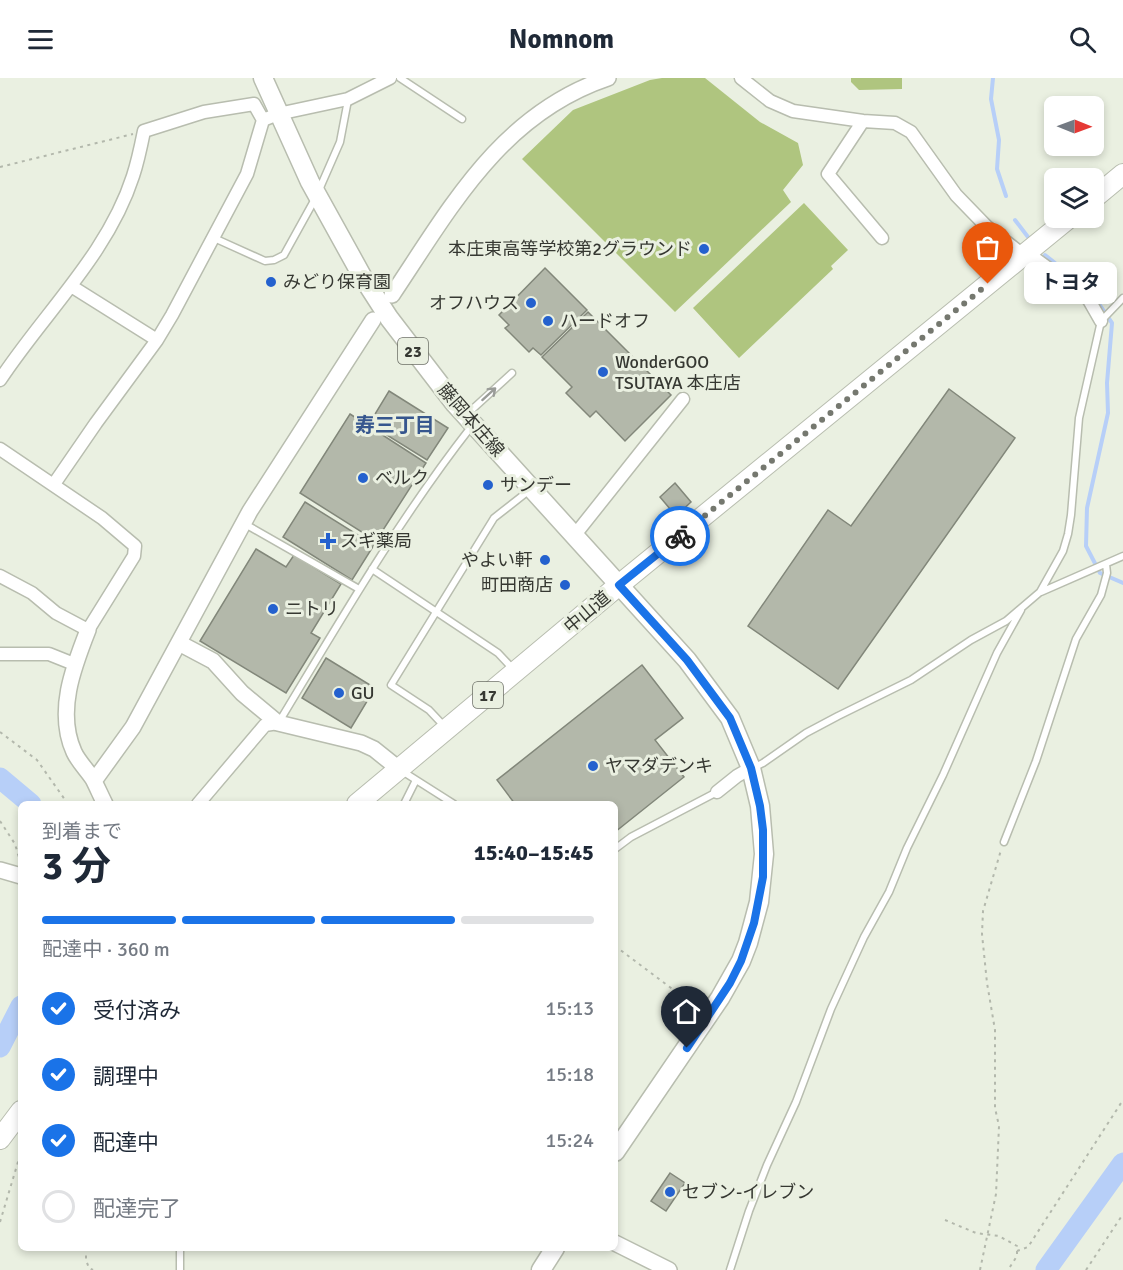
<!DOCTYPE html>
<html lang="ja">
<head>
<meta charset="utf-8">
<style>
	:root { --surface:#fff; --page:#f6f6f7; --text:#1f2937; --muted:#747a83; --line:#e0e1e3; --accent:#1a73e8 }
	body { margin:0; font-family:Signika,"Noto Sans JP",sans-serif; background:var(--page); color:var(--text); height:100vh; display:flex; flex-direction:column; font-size:22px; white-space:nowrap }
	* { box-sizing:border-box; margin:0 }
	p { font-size:20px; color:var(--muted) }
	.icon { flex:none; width:33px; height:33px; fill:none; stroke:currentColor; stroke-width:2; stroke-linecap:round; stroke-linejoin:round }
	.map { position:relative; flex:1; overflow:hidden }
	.sheet { position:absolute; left:18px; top:723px; width:600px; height:450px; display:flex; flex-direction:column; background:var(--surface); border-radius:9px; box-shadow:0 3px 9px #0003 }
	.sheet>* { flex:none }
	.needle { width:39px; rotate:91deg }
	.buttons { position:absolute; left:1044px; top:18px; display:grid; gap:12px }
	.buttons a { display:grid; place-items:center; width:60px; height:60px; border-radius:9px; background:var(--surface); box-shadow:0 3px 9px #0003; font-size:30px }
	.pin { position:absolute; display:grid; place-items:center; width:51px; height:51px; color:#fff; margin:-62px -26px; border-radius:50% 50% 50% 0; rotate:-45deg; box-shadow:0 0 6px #0007 }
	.pin .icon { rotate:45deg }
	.courier { position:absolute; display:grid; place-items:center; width:60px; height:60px; margin:-30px; border:4px solid #1a73e8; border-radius:50%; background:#fff; color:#222; box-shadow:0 2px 8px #0007 }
	.bubble { position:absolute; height:42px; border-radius:9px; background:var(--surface); box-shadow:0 3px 9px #0003; font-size:20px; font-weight:700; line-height:42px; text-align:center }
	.overview em { font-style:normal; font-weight:700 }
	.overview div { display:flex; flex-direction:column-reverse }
	.overview { display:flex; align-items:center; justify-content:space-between; height:102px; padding:0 24px }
	h1 { font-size:39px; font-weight:700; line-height:45px }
	.bar { display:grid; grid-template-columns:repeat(4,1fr); gap:9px 6px; align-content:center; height:72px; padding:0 24px }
	.bar i { height:8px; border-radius:4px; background:var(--line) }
	.bar .current { background:var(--accent) }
	.bar p { grid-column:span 4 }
	ol { padding:0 24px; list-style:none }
	li { display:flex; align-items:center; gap:18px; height:66px }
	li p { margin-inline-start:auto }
	li .icon { padding:6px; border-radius:50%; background:var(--accent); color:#fff; stroke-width:4 }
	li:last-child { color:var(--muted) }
	li i { width:33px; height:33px; border:3px solid var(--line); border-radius:50% }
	header { display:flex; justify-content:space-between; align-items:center; height:78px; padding:0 24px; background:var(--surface); font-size:27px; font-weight:700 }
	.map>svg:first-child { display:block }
	.green { fill:#afc57f }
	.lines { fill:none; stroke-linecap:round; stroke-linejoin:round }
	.stream { stroke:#b7cff8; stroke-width:4 }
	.river { stroke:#b7cff8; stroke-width:21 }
	.building { fill:#b3b8aa; stroke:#82877a; stroke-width:1.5 }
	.service-casing { stroke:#b8bdaf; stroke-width:9 }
	.minor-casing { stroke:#b8bdaf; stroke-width:15 }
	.tertiary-casing { stroke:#b8bdaf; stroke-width:18 }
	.primary-casing { stroke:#b8bdaf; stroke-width:21 }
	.trunk-casing { stroke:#b8bdaf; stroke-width:22 }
	.path { stroke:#b3b8ac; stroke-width:2; stroke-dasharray:3 4.5; stroke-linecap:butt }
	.service { stroke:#fff; stroke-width:6 }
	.minor { stroke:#fff; stroke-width:12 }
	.tertiary { stroke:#fff; stroke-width:15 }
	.primary { stroke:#fff; stroke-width:18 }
	.trunk { stroke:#fff; stroke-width:20 }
	.oneway { stroke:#9a9c98 }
	.done { stroke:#75786f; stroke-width:6; stroke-dasharray:0 10.8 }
	.route { stroke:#1a73e8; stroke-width:8 }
	.poi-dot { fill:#2461ce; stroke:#eaf0e1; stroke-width:2 }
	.labels { text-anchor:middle; stroke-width:6; stroke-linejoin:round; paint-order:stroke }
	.shield { fill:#eaf0e1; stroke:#6c6f66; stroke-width:1.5 }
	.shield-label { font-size:16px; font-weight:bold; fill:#363832 }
	.poi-label { font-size:18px; fill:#363832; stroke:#eaf0e1; text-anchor:start }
	.street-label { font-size:18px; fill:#363832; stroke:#eaf0e1 }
	.neighbourhood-label { font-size:20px; font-weight:bold; fill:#36568e; stroke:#eaf0e1 }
</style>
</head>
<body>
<header><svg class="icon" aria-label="menu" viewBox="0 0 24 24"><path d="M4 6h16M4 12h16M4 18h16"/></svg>Nomnom<svg class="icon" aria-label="search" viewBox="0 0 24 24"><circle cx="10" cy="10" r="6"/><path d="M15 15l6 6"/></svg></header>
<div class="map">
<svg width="1123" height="1192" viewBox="0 0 1123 1192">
	<rect width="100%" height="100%" fill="#eaf0e1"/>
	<path class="green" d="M662,0h43l55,44 38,21 5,22 -20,25 8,12 -116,110 -153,-153 51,-49 77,-30z
		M851,0h51v11l-43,1 -8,-8z
		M804,125l44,47 -17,16 2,3 -94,89 -46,-50z"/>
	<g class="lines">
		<path class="stream" d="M993,0l-2,21 8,41 -2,29 9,27
			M1015,142l13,17
			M1045,177l45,36 22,32 -5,60 1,30 -21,95 -1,38 14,27 23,10"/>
		<path class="river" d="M0,700l31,26
			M0,969l21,-41
			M1046,1192l77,-107"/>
	</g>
	<path class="building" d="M545,190l42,42 -46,45 -8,-7 -4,4 -24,-24 4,-3 -10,-10z
		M588,234l83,83 -46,46 -29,-30 -6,6 -24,-24 6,-6 -30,-30z
		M949,311l66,49 -177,251 -90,-63 80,-116 23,16z
		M389,313l59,37 -21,32 -58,-36z
		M350,336l76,49 -50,78 -76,-48z
		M675,405l16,19 -15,14 -16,-19z
		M305,424l69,43 -22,35 -69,-43z
		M256,471l30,18 8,-12 47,29 -30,49 9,5 -34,55 -86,-52z
		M326,580l49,30 -24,40 -49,-30z
		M642,587l41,53 -28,22 29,37 -69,55v-28h-100l-18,-24z
		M670,1095l15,10 -19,28 -15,-10z"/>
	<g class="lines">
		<g class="service-casing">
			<path id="service" d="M400,0l62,41
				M319,112l21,-48 8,-42
				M214,160l51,23 9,-1 10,-5 31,-56
				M466,337l46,-42
				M245,446l114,65
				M372,491l126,84 15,16
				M1041,514l82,-36
				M279,644c61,-101 120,-203 192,-295
				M444,648l-15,-16 -38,-25 103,-167 37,-29
				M753,690l10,-5 43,-30 32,-17 73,-36 60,-40 35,-19 34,-29 23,-41 5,-17 3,-19 8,-97 22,-97 22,-23
				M402,693l52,33
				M404,726l12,-24
				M1004,764l32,-81 40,-122 25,-44 6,-22 -1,-9
				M615,771l16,-12 86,-45
				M180,1170v22
				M730,1192l19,-59 18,-46 29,-63 35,-93 33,-72 25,-45 18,-44 36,-73 54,-122 24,-43"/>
		</g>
		<g class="minor-casing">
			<path id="minor" d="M741,0l29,23 23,10 70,10 32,2 16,9 45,63 31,32 36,28 14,5 41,30 11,10 12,21
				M863,43l-35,53 54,64
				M71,208l86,54
				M0,302c44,-67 108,-126 133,-204 5,-15 8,-30 11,-45l60,-19 50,-8 9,16
				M0,371l102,69 33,28 -1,10 -46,74 -32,-17 -24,-20 -32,-17
				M54,406l42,-61 61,-83 15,-25 75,-141 16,-54 15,-6 70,-15 42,-21
				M574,458l109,-137
				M0,576h49l25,10
				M717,714l20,-16 14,-8
				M198,726l67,-79 13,-2"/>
		</g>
		<g class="tertiary-casing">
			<path id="tertiary" d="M392,217c59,-88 109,-181 216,-217
				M88,552c-15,38 -32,82 -14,122 4,9 13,18 19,27 4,8 8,17 12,25
				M179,565l34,18 29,32 36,30 83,20 13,6 25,20
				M94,703l39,-54 117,-216 123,-191
				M0,792l21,6
				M615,1165l54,27"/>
		</g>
		<g class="primary-casing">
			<path id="primary" d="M263,0l47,104 52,94 27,42 66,86 232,256 43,58 21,50 9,38 4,48 -5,48 -11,41 -7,18 -21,37 -105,154
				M541,1192l14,-22"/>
		</g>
		<g class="trunk-casing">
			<path id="trunk" d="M1094,120l29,-24
				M357,726l262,-219 450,-367
				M0,1061l21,-28"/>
		</g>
		<path class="path" d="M0,89l133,-33
			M0,654l37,28 31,44
			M0,743l15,23 5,17
			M615,868l60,45 23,14
			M945,1142l31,13 23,3 18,10v10l-9,14
			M0,1144l21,-70
			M86,1170v12l3,8 4,2
			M1017,1173l11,-4 95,-147
			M980,1192l16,-76 3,-68 -4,-18v-78l-8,-47 -5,-49 1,-23 18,-61
			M1086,1192l37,-56"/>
		<use href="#service" class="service"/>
		<use href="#minor" class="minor"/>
		<use href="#tertiary" class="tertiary"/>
		<use href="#primary" class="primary"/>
		<use href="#trunk" class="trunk"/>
	</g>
	<defs><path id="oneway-shaft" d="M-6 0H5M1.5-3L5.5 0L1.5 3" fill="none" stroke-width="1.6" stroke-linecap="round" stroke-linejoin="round" transform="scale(1.5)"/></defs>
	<use class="oneway" href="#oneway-shaft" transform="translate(489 316) rotate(-42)"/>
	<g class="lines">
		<path class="done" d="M680,458l308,-252"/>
		<path class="route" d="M680,458l-61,49 68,75 43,58 21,50 9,38 3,24v47l-9,46 -13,38 -11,22 -43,65"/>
	</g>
	<g class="poi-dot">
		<circle cx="704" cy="171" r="6"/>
		<circle cx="271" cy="204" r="6"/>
		<circle cx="531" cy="225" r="6"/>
		<circle cx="548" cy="243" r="6"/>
		<circle cx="603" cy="294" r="6"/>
		<circle cx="363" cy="400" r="6"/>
		<circle cx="488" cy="407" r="6"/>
		<path d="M325 454h6v6h6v6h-6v6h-6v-6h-6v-6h6z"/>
		<circle cx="545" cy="482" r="6"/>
		<circle cx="565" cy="507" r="6"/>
		<circle cx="273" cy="531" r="6"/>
		<circle cx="339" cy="615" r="6"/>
		<circle cx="593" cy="688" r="6"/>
		<circle cx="670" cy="1114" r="6"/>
	</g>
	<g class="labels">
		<g class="shield">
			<rect x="398" y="260" width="30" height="26" rx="4.5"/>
			<rect x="473" y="604" width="30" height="26" rx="4.5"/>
		</g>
		<g class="shield-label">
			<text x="413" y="279">23</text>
			<text x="488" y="623">17</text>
		</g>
		<g class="poi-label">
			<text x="692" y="177" text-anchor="end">本庄東高等学校第2グラウンド</text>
			<text x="283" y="210">みどり保育園</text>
			<text x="519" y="231" text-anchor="end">オフハウス</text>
			<text x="560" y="249">ハードオフ</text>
			<text x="615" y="290">WonderGOO<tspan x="615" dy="21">TSUTAYA 本庄店</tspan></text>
			<text x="375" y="406">ベルク</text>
			<text x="500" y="413">サンデー</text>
			<text x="340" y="469">スギ薬局</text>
			<text x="533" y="488" text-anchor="end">やよい軒</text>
			<text x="553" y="513" text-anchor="end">町田商店</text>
			<text x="285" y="537">ニトリ</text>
			<text x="351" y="621">GU</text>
			<text x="605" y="694">ヤマダデンキ</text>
			<text x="682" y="1120">セブン-イレブン</text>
		</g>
		<g class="street-label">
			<text transform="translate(471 342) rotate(49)" y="6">藤岡本庄線</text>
			<text transform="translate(587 534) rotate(-40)" y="6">中山道</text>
		</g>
		<g class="neighbourhood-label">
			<text x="395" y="354">寿三丁目</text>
		</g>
	</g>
</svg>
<div class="buttons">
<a><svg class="needle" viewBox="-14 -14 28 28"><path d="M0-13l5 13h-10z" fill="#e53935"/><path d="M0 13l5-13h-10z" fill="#747a83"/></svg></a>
<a><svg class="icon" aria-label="layers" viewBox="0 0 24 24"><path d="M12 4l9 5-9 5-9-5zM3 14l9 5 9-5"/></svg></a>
</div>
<div class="pin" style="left:988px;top:206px;background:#ea580c"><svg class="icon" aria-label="bag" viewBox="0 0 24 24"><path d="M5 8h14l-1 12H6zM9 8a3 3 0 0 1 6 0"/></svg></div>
<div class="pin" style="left:687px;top:970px;background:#1f2937"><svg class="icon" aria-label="home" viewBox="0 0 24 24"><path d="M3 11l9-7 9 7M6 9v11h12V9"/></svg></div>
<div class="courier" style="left:680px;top:458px"><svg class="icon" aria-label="bike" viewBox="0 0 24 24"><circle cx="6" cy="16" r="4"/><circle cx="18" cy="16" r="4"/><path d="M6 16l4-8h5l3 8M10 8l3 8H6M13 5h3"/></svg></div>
<div class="bubble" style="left:1024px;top:184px;width:93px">トヨタ</div>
<section class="sheet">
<div class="overview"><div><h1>3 分</h1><p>到着まで</p></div><em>15:40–15:45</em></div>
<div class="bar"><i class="current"></i><i class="current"></i><i class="current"></i><i></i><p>配達中 · 360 m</p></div>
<ol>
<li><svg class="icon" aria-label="check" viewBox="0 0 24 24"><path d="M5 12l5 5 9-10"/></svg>受付済み<p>15:13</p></li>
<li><svg class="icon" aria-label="check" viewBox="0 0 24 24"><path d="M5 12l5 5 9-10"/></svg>調理中<p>15:18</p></li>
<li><svg class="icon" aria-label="check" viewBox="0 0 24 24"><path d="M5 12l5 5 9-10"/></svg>配達中<p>15:24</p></li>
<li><i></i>配達完了</li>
</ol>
</section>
</div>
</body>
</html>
